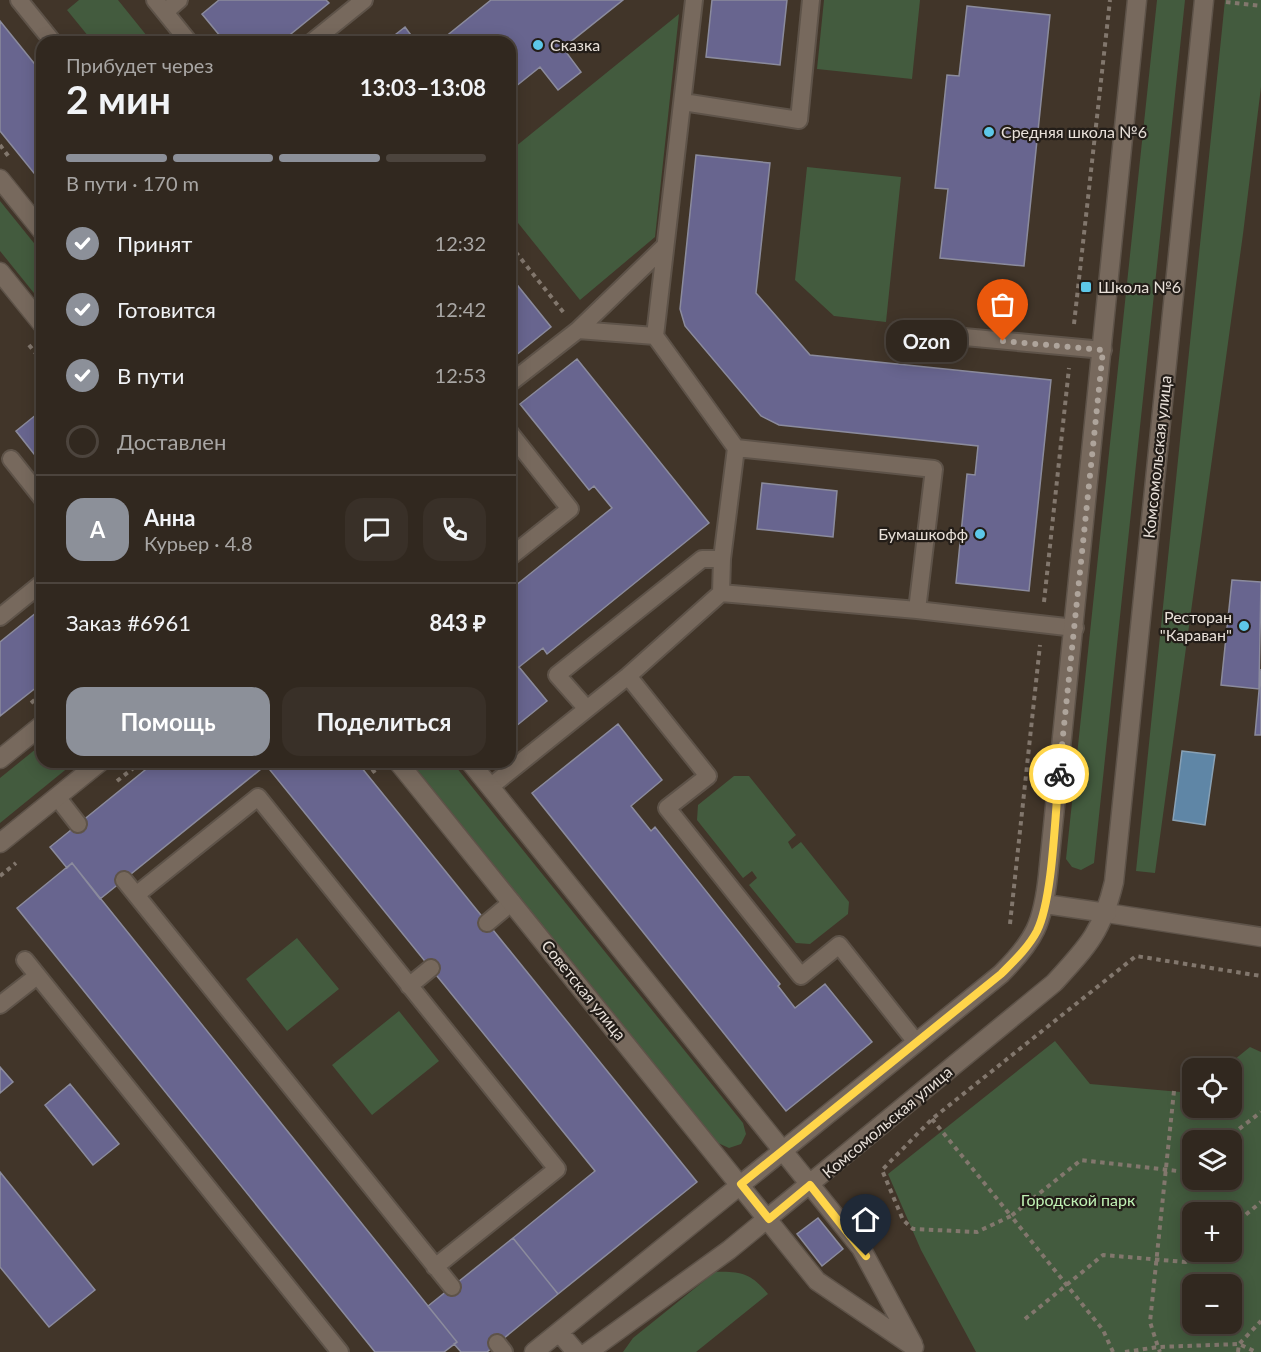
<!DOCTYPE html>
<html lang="ru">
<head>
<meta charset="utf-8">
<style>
	:root { --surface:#31281f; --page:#393028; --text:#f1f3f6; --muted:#a8a6a4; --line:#4c443d; --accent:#8c9099 }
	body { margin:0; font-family:Lato,sans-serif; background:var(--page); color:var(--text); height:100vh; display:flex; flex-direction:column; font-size:22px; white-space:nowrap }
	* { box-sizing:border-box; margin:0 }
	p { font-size:20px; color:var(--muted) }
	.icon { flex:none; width:33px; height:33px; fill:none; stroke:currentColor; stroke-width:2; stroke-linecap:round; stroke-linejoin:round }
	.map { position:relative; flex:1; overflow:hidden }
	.panel { position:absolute; left:36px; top:36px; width:480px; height:732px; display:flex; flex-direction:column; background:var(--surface); border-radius:18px; box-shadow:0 3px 15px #0003,0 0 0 2px var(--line) }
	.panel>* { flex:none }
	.controls { position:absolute; left:1182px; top:1058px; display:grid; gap:12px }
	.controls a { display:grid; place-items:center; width:60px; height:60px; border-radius:12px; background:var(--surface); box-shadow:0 3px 15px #0003,0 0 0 2px var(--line); font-size:30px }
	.pin { position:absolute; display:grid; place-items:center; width:51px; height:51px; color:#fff; margin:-62px -26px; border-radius:50% 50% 50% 0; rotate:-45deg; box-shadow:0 0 6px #0007 }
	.pin .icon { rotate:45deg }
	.courier { position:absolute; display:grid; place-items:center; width:60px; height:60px; margin:-30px; border:4px solid #ffd54a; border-radius:50%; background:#fff; color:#222; box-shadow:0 2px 8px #0007 }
	.bubble { position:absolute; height:42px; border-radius:18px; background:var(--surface); box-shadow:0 3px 15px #0003,0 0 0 2px var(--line); font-size:20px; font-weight:700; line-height:42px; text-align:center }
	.summary em { font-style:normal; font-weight:700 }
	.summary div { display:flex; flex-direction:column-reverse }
	.summary { display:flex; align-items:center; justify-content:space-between; height:102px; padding:0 30px }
	h1 { font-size:39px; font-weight:700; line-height:45px }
	.bar { display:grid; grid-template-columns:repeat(4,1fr); gap:9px 6px; align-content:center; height:72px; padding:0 30px }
	.bar i { height:8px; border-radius:4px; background:var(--line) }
	.bar .selected { background:var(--accent) }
	.bar p { grid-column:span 4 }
	.line { display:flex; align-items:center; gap:15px; padding:0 30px; border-top:2px solid var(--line) }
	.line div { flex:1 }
	.round { display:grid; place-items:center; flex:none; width:63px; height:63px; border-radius:18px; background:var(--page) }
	ol { padding:0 30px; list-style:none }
	li { display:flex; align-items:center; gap:18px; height:66px }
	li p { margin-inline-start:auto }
	li .icon { padding:6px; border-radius:50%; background:var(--accent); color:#fff; stroke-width:4 }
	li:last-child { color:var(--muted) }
	li i { width:33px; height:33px; border:3px solid var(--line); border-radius:50% }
	.button { display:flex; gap:12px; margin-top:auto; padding:12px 30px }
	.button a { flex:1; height:69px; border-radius:18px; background:var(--accent); color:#fff; font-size:24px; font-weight:700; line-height:69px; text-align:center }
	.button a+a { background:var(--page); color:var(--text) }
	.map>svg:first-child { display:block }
	.green { fill:#435b3e; fill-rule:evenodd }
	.water { fill:#5f86a6; stroke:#88a1b5; stroke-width:1.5 }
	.building { fill:#68658f; stroke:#8b8b9d; stroke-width:1.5 }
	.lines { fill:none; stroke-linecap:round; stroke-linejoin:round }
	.lane-casing { stroke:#5e5349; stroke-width:20 }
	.street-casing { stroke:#5e5349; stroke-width:21 }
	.secondary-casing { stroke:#5e5349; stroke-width:21 }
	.path { stroke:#82776d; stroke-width:4; stroke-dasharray:4.5 4.5; stroke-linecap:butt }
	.lane { stroke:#77695d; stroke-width:16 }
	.street { stroke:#77695d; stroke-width:18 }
	.secondary { stroke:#77695d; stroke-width:18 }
	.done { stroke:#aea49b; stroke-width:6; stroke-dasharray:0 10.8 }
	.route { stroke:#ffd54a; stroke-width:8 }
	.poi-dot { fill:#5dc7e8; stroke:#231d18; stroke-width:2 }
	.labels { text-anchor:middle; stroke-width:4.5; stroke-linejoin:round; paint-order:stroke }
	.poi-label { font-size:16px; fill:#e8e0d9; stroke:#231d18; text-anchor:start }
	.street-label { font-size:16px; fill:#e8e0d9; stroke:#231d18 }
	.park-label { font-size:16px; fill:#c0f2b5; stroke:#231d18 }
</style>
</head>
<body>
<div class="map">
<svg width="1261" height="1352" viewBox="0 0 1261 1352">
	<rect width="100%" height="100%" fill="#413529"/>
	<path class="green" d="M79,0h39l29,36 -7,6h-47l-26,-32z
		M824,0h96l-8,79 -95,-10z
		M1157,0h28l-91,863 -13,7 -9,-3 -6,-8z
		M1225,0h36v87l-18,147 -88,639 -19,-2z
		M679,14l-24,223 -75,63 -70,-87v-62z
		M807,167l94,10 -15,145 -52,-6 -39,-36z
		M0,201l42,52v50l-42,-52z
		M42,744v18h33l-75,61v-45z
		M411,762h41l291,361 3,11 -5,10 -12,4 -11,-5z
		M734,776h15l47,59 -8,7 4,7 9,-7 48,60 -1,12 -38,30 -14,-1 -47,-58 8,-7 -5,-7 -9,7 -46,-58 1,-15z
		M297,938l42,51 -52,42 -41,-52z
		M399,1011l40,50 -67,54 -40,-50z
		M1055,1041l35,43 102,9v14h40v-39h-8l26,-21 11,5v300h-285l-55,-102 -33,-76zM1192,1140h40v39h-40zM1192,1212h40v39h-40zM1192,1284h40v39h-40z
		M715,1272c26,-1 37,2 53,22l-72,58h-73l10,-14z"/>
	<path class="water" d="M1182,751l33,4 -10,70 -32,-5z"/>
	<path class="building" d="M219,0h107l3,3 -48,39h-56l-23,-28z
		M491,0h132l-60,48 18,24 -23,18 -18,-23 -30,24v-49h-71z
		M712,0h75l-7,65 -74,-8z
		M967,6l83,9 -26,251 -84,-8 8,-69 -13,-1 12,-113 12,1z
		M0,21l42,52v110l-42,-52z
		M405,27l11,15h-30z
		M696,155l74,8 -14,130 54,62 241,25 -22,211 -73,-8 11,-109 8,1 3,-29 -199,-21 -18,-9 -76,-90 -5,-17z
		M510,276l41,51 -41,33z
		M577,359l132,164 -162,131 -4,-6 -24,19 28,34 -37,30v-141l102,-82 -18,-22 -5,4 -69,-86z
		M42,410v54l-26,-33z
		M762,483l75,8 -4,46 -76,-8z
		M1232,580l29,2 -2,107 -38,-4z
		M42,608v75l-42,33v-74z
		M1261,669v66h-6z
		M618,724l44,56 -31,26 20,25 4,-4 125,157 -2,2 17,22 30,-24 47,58 -86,69 -254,-318z
		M155,762h202l340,420 -139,112 -45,-56 82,-67 -329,-406 -166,134 -28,-36 -5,5 -17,-21z
		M72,863l385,479 -13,10h-69l-358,-444z
		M0,1067l13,15 -13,11z
		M70,1084l49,60 -26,21 -48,-60z
		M0,1172l95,118 -46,37 -49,-60z
		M818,1218l25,31 -21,17 -25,-32z
		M513,1238l45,56 -71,58h-26l-7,-8 3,-2 -29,-36z"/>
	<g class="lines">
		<g class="lane-casing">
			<path id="lane" d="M19,0l34,42
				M155,0l34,42
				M165,12l14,-12
				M312,42l52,-42
				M683,102l116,18 12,-120
				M578,330l77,6
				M911,332l192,18
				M510,383l68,-53 86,-83
				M510,433l60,76 -60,48
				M736,448l198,21 -17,141
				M11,459l31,39
				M721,593l196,17 158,18
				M0,617l42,-34
				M628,676l80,100 -41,32 134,168 38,-31 77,97
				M587,709l-30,-34 145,-116h20
				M490,787l138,-111 93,-83 1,-34 14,-111 -81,-112 39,-336
				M57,797l21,27
				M124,880l328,407
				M136,895l122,-98 299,372 -122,98
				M487,923l25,-21
				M25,960l315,392
				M409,986l22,-18
				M0,1005l37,-29
				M497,1343l7,9"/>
		</g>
		<g class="street-casing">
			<path id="street" d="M1107,913l154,24"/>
		</g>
		<g class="secondary-casing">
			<path id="secondary" d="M0,179l42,52
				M0,272l42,52
				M0,759l42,-34
				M398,762l419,519 97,66
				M470,762l391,486 52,96
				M0,843l100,-81
				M1045,904l62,9
				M559,1332l17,20
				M534,1352l467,-378c34,-34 42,-51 47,-99l89,-875
				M588,1352l141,-102 325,-267c34,-37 48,-51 60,-101l90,-882"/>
		</g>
		<path class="path" d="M1226,2l35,4
			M0,145l9,12
			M510,245l54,68
			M1074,324l36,-324
			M29,345l13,16
			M1044,602l25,-234
			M31,703l11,-9
			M367,762l8,11
			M117,781l24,-19
			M0,876l16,-13
			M1010,924l30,-279
			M1174,1091l-24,231 8,25 81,-3 17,8
			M932,1119l79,97 70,-56 105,12 6,-6
			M1225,1140l36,-28
			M1232,1226l29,-24
			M1025,1319l78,-64 83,7 14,-11
			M1113,1352l-10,-22 -92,-114 -34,16 -64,-3 -10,-9 -21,-50 50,-51 204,-163 125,20
			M1125,1352l33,-5 2,5
			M1238,1352l1,-8 22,-23"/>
		<use href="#lane" class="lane"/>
		<use href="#street" class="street"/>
		<use href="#secondary" class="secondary"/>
	</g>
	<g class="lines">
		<path class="done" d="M1003,341l100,9 -44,424"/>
		<path class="route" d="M866,1256l-56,-71 -41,34 -28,-35 260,-210c13,-13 27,-26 36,-43 16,-32 18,-118 22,-157"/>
	</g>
	<g class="poi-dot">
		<circle cx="538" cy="45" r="6"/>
		<circle cx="989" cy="132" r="6"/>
		<rect x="1080" y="281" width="12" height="12" rx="3"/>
		<circle cx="980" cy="534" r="6"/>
		<circle cx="1244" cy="626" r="6"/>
	</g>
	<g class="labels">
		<g class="poi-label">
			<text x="550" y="51">Сказка</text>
			<text x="1001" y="138">Средняя школа №6</text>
			<text x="1098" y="293">Школа №6</text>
			<text x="968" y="540" text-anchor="end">Бумашкофф</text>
			<text x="1232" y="623" text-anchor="end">Ресторан<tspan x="1232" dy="18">"Караван"</tspan></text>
		</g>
		<g class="street-label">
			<text transform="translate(1157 457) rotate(-84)" y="6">Комсомольская улица</text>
			<text transform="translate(584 990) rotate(51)" y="6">Советская улица</text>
			<text transform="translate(887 1122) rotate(-40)" y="6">Комсомольская улица</text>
		</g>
		<g class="park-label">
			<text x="1078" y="1206">Городской парк</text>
		</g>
	</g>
</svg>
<div class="controls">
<a><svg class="icon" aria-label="locate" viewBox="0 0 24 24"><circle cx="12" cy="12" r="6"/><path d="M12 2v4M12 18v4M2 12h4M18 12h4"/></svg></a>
<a><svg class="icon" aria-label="layers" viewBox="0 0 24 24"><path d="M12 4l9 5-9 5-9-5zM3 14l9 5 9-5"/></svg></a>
<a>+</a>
<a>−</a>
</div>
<div class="pin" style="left:1003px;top:341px;background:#ea580c"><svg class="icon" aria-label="bag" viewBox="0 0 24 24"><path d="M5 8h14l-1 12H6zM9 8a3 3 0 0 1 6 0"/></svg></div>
<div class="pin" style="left:866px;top:1256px;background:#1f2937"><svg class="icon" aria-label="home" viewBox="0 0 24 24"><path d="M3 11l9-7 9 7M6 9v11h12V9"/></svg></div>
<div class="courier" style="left:1059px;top:774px"><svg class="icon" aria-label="bike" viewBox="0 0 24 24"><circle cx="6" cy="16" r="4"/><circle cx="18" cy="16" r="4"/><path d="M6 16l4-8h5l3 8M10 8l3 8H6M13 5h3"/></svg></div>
<div class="bubble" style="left:886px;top:320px;width:81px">Ozon</div>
<section class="panel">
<div class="summary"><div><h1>2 мин</h1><p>Прибудет через</p></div><em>13:03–13:08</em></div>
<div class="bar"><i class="selected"></i><i class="selected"></i><i class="selected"></i><i></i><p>В пути · 170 m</p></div>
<ol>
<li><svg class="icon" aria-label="check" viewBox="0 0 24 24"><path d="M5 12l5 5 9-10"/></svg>Принят<p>12:32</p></li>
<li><svg class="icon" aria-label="check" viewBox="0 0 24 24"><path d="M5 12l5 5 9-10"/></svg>Готовится<p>12:42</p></li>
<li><svg class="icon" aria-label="check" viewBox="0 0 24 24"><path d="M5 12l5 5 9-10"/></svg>В пути<p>12:53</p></li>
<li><i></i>Доставлен</li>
</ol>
<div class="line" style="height:108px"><b class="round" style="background:var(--accent);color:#fff">А</b><div><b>Анна</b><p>Курьер · 4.8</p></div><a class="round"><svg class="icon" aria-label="chat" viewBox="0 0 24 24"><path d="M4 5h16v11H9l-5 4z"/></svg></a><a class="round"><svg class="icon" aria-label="phone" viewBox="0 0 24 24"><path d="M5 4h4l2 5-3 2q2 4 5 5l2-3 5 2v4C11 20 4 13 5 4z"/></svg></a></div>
<div class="line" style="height:78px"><div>Заказ #6961</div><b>843 ₽</b></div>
<div class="button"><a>Помощь</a><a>Поделиться</a></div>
</section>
</div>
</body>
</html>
